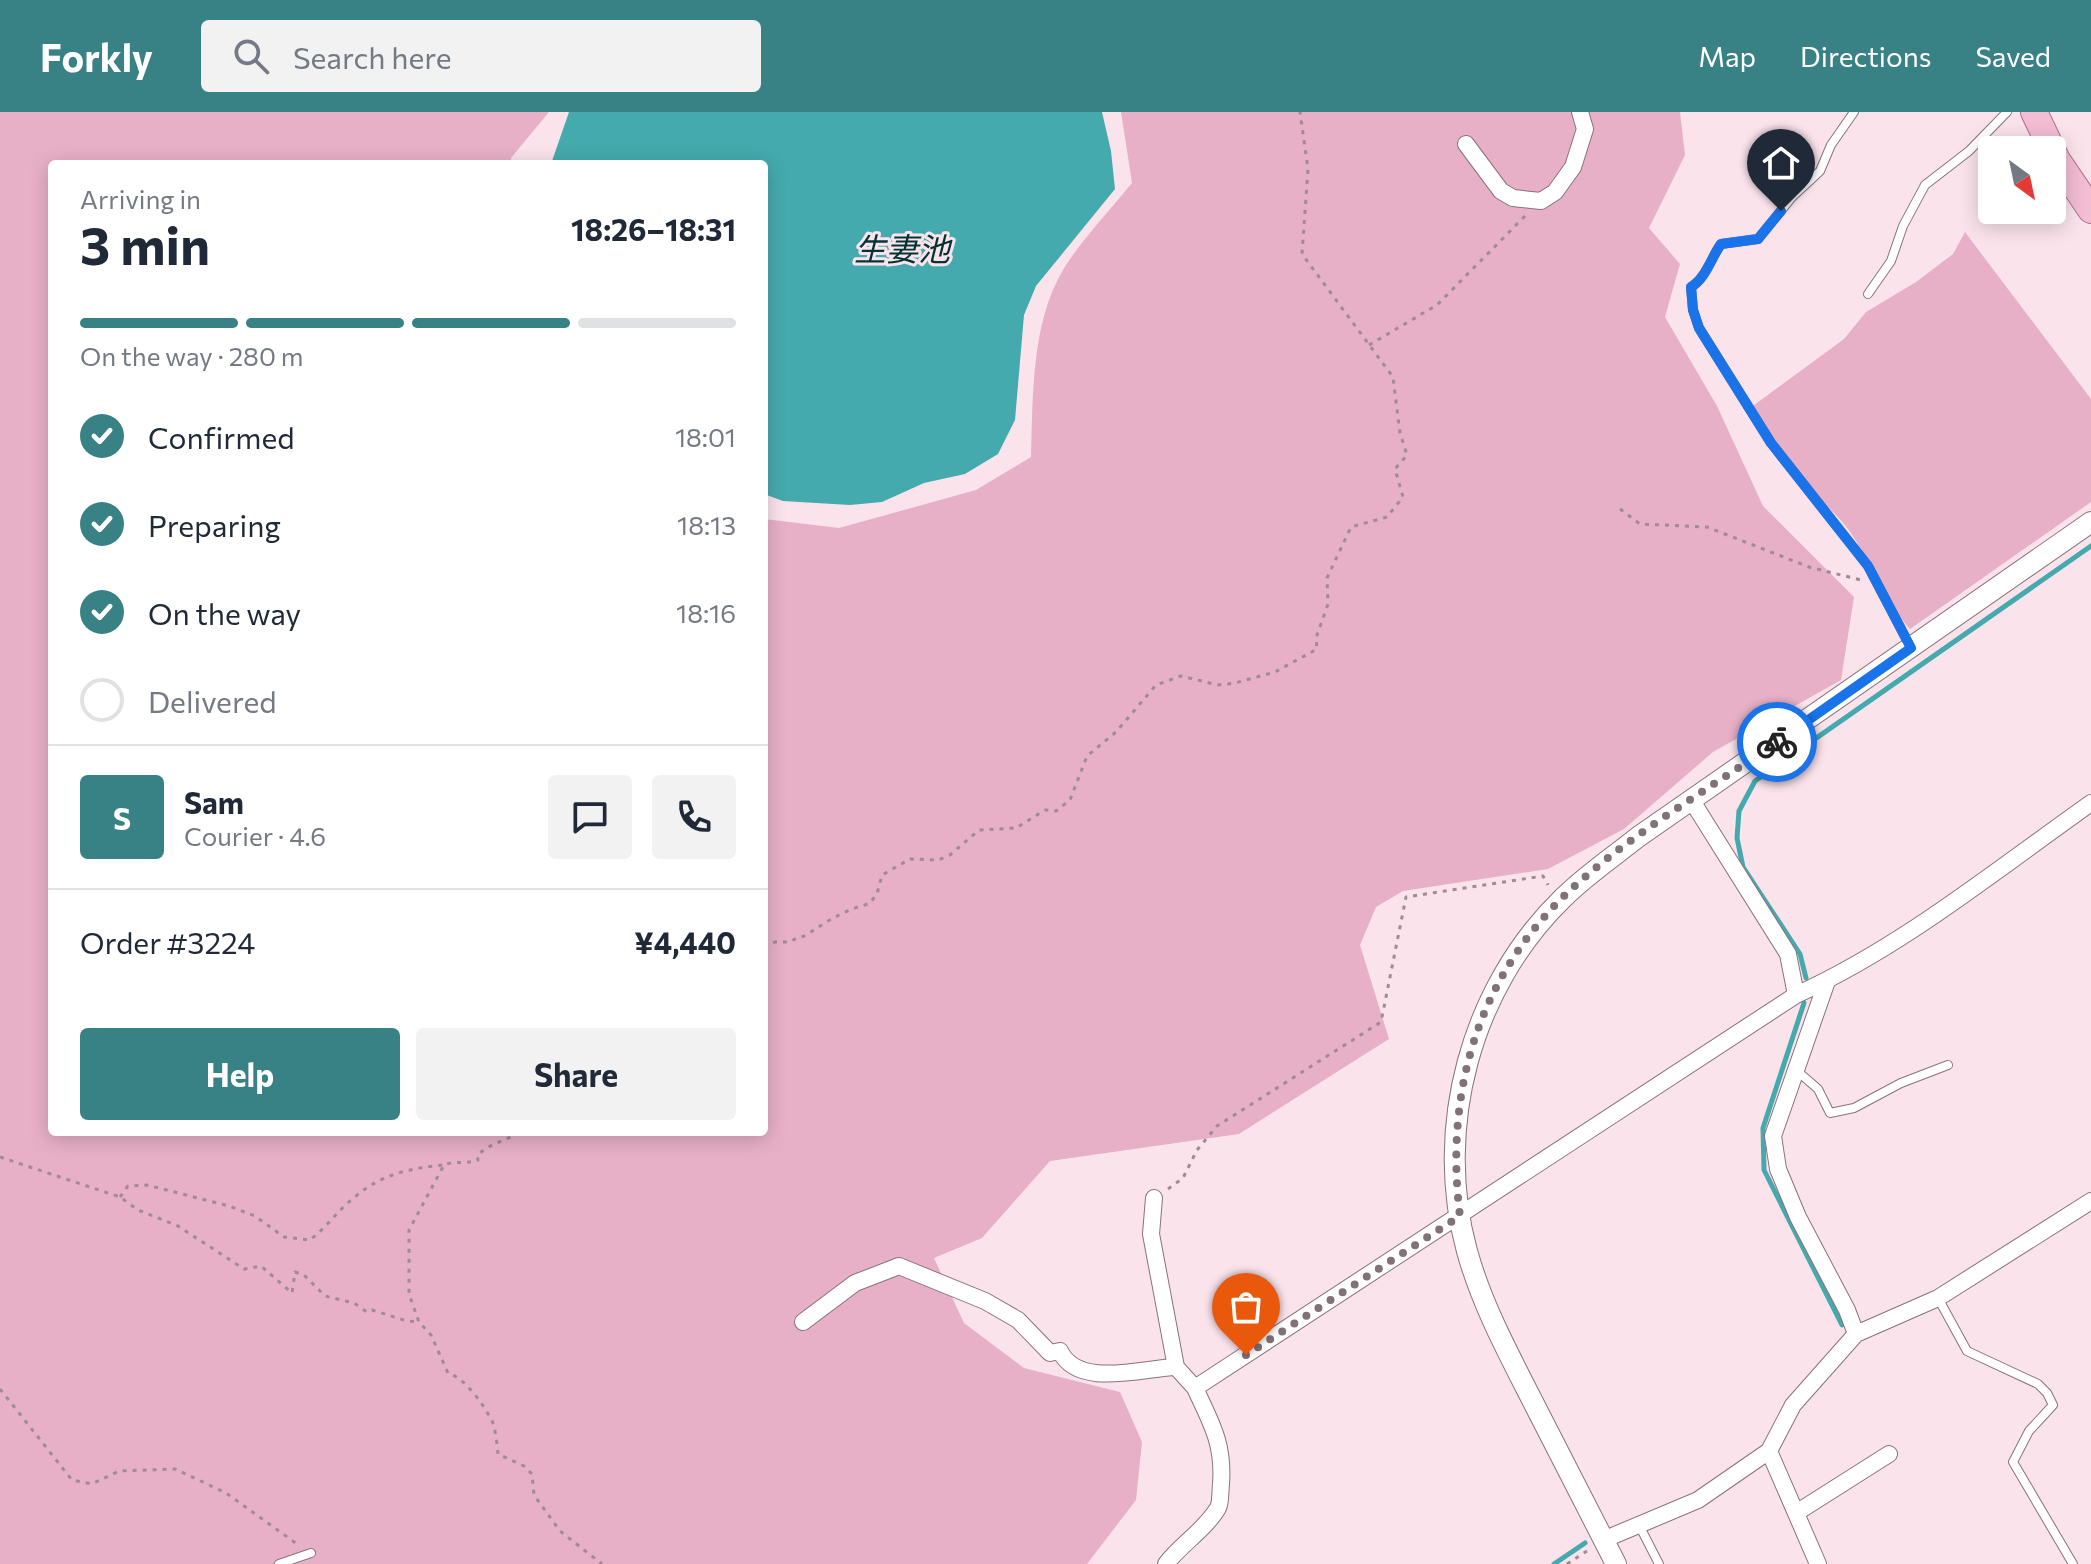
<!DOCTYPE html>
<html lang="en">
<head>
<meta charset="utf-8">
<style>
	:root { --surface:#fff; --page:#f2f2f3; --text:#1f2937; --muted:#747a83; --line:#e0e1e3; --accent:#388184 }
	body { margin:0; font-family:Commissioner,"Noto Sans JP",sans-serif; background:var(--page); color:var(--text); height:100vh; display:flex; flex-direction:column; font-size:30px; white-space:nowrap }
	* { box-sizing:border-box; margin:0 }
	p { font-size:26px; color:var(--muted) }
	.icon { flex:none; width:44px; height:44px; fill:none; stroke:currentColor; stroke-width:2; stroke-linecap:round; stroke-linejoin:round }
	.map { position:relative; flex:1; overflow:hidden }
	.sheet { position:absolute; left:48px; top:48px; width:720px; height:976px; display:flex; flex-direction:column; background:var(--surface); border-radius:8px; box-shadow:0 4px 20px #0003 }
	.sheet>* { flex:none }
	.needle { width:52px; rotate:147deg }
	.fabs { position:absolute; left:1978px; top:24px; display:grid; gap:16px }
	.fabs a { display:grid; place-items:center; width:88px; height:88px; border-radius:8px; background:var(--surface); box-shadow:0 4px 20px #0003; font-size:40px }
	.pin { position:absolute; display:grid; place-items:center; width:68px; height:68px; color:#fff; margin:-82px -34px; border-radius:50% 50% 50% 0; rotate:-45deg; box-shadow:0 0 8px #0007 }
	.pin .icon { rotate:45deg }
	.courier { position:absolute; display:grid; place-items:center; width:80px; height:80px; margin:-40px; border:6px solid #1a73e8; border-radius:50%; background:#fff; color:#222; box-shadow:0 2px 10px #0007 }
	.headline em { font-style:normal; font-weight:700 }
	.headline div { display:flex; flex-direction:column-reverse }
	.headline { display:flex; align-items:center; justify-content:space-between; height:136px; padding:0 32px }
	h1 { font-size:52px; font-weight:700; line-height:60px }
	.bar { display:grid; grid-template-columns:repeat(4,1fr); gap:12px 8px; align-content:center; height:96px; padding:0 32px }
	.bar i { height:10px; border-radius:6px; background:var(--line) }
	.bar .selected { background:var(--accent) }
	.bar p { grid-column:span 4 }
	.line { display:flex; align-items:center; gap:20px; padding:0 32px; border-top:2px solid var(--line) }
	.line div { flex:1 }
	.round { display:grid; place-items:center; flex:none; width:84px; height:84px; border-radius:8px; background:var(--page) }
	ol { padding:0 32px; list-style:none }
	li { display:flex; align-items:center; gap:24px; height:88px }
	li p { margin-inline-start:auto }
	li .icon { padding:8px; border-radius:50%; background:var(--accent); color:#fff; stroke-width:4 }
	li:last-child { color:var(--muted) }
	li i { width:44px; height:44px; border:4px solid var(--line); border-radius:50% }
	.button { display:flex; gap:16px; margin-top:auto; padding:16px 32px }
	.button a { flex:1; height:92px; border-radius:8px; background:var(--accent); color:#fff; font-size:32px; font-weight:700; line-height:92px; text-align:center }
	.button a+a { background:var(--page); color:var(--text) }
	header { display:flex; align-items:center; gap:48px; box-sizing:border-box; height:112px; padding:0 40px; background:var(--accent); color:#fff }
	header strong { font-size:38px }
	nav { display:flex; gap:44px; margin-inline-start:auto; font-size:28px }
	.search { width:560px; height:72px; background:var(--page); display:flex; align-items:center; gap:20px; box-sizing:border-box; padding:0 28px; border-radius:8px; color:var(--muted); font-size:30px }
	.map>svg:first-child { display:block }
	.green { fill:#e7b0c6 }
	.water { fill:#45aaad }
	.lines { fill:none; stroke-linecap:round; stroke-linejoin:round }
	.stream { stroke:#45aaad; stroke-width:5 }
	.service-casing { stroke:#8b717b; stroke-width:10 }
	.minor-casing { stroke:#8b717b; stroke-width:18 }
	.tertiary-casing { stroke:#8b717b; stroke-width:22 }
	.primary-casing { stroke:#af708c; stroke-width:28 }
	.path { stroke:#9e8c93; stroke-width:3; stroke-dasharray:4 6; stroke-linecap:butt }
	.service { stroke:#fff; stroke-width:8 }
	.minor { stroke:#fff; stroke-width:16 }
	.tertiary { stroke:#fff; stroke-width:20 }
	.primary { stroke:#f3bdd4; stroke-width:26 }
	.done { stroke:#817178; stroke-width:8; stroke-dasharray:0 14.4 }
	.route { stroke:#1a73e8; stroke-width:10 }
	.labels { text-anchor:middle; stroke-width:6; stroke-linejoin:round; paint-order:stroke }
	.water-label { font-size:32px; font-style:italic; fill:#013334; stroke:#fbe3ec }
</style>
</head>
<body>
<header>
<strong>Forkly</strong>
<div class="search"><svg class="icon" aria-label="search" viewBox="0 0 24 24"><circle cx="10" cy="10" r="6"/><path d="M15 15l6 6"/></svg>Search here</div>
<nav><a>Map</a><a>Directions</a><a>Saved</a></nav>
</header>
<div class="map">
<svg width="2091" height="1452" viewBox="0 0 2091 1452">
	<rect width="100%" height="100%" fill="#fbe3ec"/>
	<path class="green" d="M0,0h549l-38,46 1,6h-460v968h712v-613l75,9 137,-38 55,-33c2,-61 0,-133 32,-187 16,-27 48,-61 69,-87l-11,-71h559l5,43 -36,73 31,36 -15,53 52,89 46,100 91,91 -13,83 -128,72 -89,77 -76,40 -145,22 -27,16 -16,38 29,94 -150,95 -189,27 -68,77 -48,20 30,65 60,45 96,24 22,50 -6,58 -49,64h-1087z
		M1965,120l126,167v103l-181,127c-26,-29 -39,-68 -62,-100 -18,-24 -43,-40 -63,-61 -15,-17 -26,-38 -39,-57l98,-72 22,-27 50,-30 37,-28z"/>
	<path class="water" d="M569,0h533l9,39 4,38 -79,97 -12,29 -9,105 -17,34 -33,20 -41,9 -42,19 -32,3 -67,-4 -19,-7v-330h-213z"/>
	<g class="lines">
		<path class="stream" d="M1806,866l-6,-24 -57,-87 -6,-29 2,-27 16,-30 336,-235
			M1804,891l-41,125 1,42 78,155
			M1554,1452l31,-21"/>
		<g class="service-casing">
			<path id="service" d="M1854,0l-23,33 -11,26 -28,26 -34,42 -37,5c-10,14 -15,34 -30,43l2,23 6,18 72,115 97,123 43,82
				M1868,182l23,-33 12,-35 22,-41 44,-34 38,-39
				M1796,958l22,19 12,24 24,-5 47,-25 47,-18
				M1938,1186l29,53 71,33 9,9 6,12 -24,26 -16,31 60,102
				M1639,1413l20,39
				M279,1452l32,-11"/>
		</g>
		<g class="minor-casing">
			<path id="minor" d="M1466,32l35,47 12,7 28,3 14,-9 18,-25 12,-38 -5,-17
				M1692,689l96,153 8,41
				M1827,869l-54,155 5,33 20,48 49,93 9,24
				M1154,1086l-3,36 25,133
				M803,1210l52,-39 44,-17 86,35 33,19 32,33 10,-2c18,38 83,17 116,16l19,21
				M1769,1339l49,113
				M1796,1401l93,-59
				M1603,1428l95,-40 71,-49 24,-46 63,-71 82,-36 153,-97
				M1166,1452c15,-20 38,-33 52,-56 3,-6 2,-16 3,-24 3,-41 -10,-61 -26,-96l601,-393c106,-48 200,-125 295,-192"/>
		</g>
		<g class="tertiary-casing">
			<path id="tertiary" d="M1616,1452c-29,-56 -57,-112 -86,-168 -24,-47 -49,-94 -63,-145 -34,-123 4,-264 96,-353 23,-23 50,-41 75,-61l453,-315"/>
		</g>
		<g class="primary-casing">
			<path id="primary" d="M2034,0l23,48 34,50"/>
		</g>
		<path class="path" d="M1369,233l68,-40 88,-89
			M1620,397l20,15 67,3 102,40 52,13
			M764,835l11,-5h16c6,-6 11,-4 17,-8 19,-13 38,-25 61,-30l8,-10 5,-19 28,-16 28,1 12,-5 29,-25 37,-2 29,-18 11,1 14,-11 17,-44 29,-24 40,-47 25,-9 37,9 17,-2 40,-11 42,-23 -1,-11 12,-34 -1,-26 24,-51 36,-10 16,-20 -8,-28 12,-14 -7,-22 -7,-56 -91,-123 6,-85 -8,-57
			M519,1020c-14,10 -30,11 -42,24l1,4c-14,5 -22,0 -34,5l-35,65v64l10,28 12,13 17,38c17,5 36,32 44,48 4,10 5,23 6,33l26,12 8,8 2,21 26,36 42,33
			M0,1045l120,40 18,13 40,16 66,43 17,-3 31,27 3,-21 9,3 21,21 29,7 13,9 5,-2 35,11 12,1
			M1168,1077l15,-11 14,-28 20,-24 164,-104 25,-125 137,-21 5,9
			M120,1085l8,-11 19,-1 82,21 26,10 29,21 26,3c17,-13 29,-31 46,-44 26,-22 55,-28 88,-31
			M0,1277l72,91 20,4 27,-13 56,-2 51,24 71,51
			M1567,1452l20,-13"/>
		<use href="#service" class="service"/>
		<use href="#minor" class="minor"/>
		<use href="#tertiary" class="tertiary"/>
		<use href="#primary" class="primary"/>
	</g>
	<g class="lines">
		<path class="done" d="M1246,1243l214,-139c-15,-118 15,-231 101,-317 62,-61 145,-108 216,-157"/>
		<path class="route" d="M1777,630l134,-94 -43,-82 -97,-123 -72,-115 -6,-18 -2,-23c15,-9 20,-29 30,-43l37,-5 23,-28"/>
	</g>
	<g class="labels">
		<g class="water-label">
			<text x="902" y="149">生妻池</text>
		</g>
	</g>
</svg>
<div class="fabs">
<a><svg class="needle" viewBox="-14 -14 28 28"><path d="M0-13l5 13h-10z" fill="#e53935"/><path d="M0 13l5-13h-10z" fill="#747a83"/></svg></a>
</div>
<div class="pin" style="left:1246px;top:1243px;background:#ea580c"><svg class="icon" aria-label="bag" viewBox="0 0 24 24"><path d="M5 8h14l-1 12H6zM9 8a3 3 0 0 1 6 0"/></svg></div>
<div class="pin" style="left:1781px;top:99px;background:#1f2937"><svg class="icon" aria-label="home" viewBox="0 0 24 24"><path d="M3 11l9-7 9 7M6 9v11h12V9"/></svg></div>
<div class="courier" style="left:1777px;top:630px"><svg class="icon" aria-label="bike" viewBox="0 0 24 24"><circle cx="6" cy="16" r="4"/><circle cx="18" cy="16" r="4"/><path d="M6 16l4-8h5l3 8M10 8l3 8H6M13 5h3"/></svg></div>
<section class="sheet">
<div class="headline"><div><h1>3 min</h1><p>Arriving in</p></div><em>18:26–18:31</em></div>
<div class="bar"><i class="selected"></i><i class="selected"></i><i class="selected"></i><i></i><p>On the way · 280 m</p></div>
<ol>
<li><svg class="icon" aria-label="check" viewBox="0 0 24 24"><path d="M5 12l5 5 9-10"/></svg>Confirmed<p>18:01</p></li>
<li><svg class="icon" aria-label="check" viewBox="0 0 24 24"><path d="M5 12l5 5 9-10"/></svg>Preparing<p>18:13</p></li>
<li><svg class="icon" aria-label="check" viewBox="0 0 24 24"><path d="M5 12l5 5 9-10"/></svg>On the way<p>18:16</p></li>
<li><i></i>Delivered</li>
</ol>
<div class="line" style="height:144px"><b class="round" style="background:var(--accent);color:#fff">S</b><div><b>Sam</b><p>Courier · 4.6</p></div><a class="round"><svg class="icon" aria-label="chat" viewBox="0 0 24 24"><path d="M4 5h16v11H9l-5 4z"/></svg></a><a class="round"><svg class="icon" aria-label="phone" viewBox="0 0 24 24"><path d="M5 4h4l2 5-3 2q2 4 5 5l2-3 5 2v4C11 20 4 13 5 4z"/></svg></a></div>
<div class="line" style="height:104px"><div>Order #3224</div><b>¥4,440</b></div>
<div class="button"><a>Help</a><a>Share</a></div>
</section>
</div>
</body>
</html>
